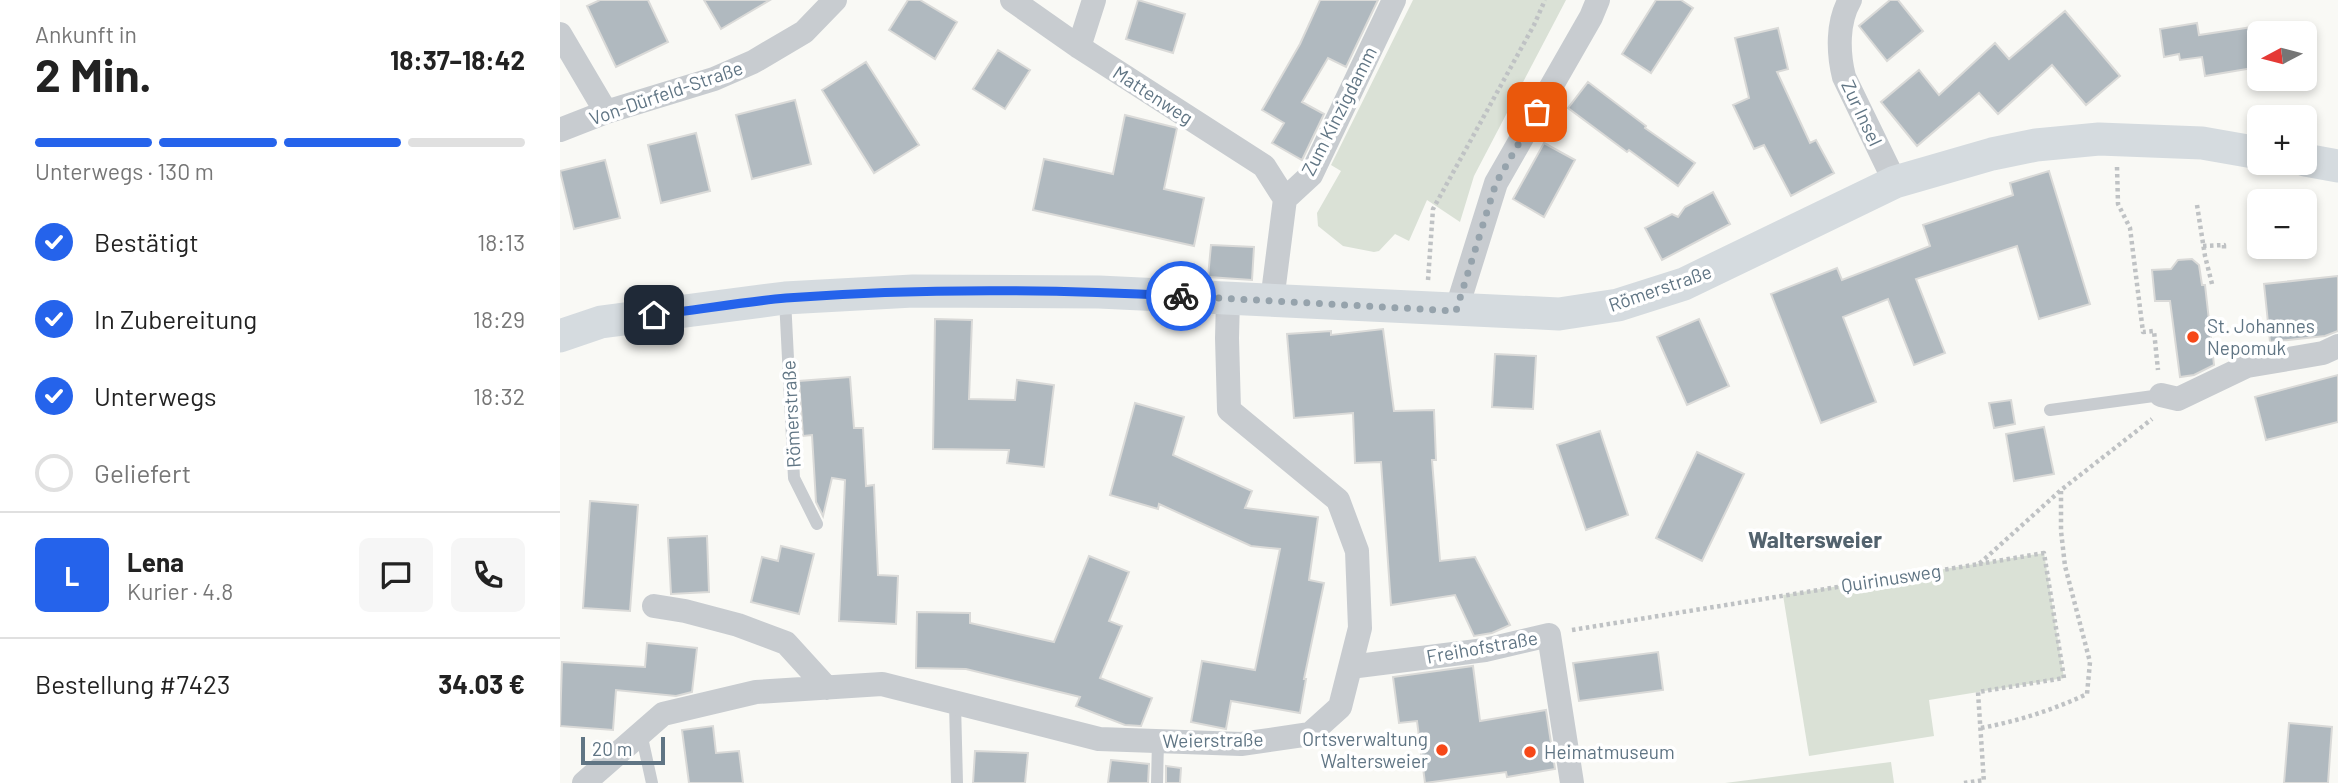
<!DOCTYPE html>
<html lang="de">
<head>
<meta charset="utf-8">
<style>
	:root { --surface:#fff; --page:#f6f6f6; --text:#222; --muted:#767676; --line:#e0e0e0; --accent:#2563eb }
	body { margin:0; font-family:Barlow,sans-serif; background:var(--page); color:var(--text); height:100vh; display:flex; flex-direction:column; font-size:26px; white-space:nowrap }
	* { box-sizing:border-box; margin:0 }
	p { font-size:23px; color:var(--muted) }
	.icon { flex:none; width:38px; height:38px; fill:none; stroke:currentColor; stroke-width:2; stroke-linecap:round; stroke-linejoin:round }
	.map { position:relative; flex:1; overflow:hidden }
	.details { display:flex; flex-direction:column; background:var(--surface); width:560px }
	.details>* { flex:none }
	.needle { width:46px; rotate:263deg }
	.tools { position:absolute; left:1687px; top:21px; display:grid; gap:14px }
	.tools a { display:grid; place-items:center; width:70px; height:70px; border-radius:10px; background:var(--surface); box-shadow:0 4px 10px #0003; font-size:35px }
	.scale { position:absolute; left:21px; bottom:18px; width:84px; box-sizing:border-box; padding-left:7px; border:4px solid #607584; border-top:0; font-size:19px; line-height:24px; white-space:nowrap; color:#607584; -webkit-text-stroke:5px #fff; paint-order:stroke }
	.pin { position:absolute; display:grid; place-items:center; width:60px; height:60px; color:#fff; margin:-30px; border-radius:14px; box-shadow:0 4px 10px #0006 }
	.courier { position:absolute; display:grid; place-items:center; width:70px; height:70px; margin:-35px; border:5px solid #2563eb; border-radius:50%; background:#fff; color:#222; box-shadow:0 2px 9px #0007 }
	.headline em { font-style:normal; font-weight:700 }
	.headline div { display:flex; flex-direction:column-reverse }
	.headline { display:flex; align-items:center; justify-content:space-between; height:119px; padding:0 35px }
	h1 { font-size:46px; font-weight:700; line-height:52px }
	.bar { display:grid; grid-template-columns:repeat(4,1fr); gap:10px 7px; align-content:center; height:84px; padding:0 35px }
	.bar i { height:9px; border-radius:5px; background:var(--line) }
	.bar .on { background:var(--accent) }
	.bar p { grid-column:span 4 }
	.line { display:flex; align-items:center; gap:18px; padding:0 35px; border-top:2px solid var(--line) }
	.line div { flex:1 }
	.round { display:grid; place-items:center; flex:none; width:74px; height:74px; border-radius:10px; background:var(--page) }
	ol { padding:0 35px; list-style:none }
	li { display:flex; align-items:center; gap:21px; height:77px }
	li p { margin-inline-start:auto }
	li .icon { padding:7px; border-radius:50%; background:var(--accent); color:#fff; stroke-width:4 }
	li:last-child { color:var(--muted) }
	li i { width:38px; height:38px; border:4px solid var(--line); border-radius:50% }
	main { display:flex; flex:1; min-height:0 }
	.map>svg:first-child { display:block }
	.green { fill:#dae1d6 }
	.building { fill:#b0b9bf; stroke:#dadad8; stroke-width:2 }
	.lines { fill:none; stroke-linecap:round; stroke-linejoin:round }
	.path { stroke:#bfc2c4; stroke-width:4.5; stroke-dasharray:3.5 3.5; stroke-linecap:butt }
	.lane { stroke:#c8ccd0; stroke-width:12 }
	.street { stroke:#c8ccd0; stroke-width:24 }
	.secondary { stroke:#d5dbdf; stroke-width:33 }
	.done { stroke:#96a3ac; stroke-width:7; stroke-dasharray:0 12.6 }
	.route { stroke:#2563eb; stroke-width:9 }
	.poi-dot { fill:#f64818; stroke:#fff; stroke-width:2.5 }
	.labels { text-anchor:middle; stroke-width:7; stroke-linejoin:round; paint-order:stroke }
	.street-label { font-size:19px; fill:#607584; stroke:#fff }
	.poi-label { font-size:19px; fill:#607584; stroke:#fff; text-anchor:start }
	.quarter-label { font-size:23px; font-weight:bold; fill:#53636e; stroke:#fff }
</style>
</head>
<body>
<main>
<section class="details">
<div class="headline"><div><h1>2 Min.</h1><p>Ankunft in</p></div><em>18:37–18:42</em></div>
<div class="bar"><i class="on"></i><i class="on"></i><i class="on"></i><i></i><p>Unterwegs · 130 m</p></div>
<ol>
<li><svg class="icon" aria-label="check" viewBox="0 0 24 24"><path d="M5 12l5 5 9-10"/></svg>Bestätigt<p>18:13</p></li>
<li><svg class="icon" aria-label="check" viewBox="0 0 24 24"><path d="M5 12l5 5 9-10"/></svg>In Zubereitung<p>18:29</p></li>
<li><svg class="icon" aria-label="check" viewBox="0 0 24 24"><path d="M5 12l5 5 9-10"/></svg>Unterwegs<p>18:32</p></li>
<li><i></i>Geliefert</li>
</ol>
<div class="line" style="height:126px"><b class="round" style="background:var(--accent);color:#fff">L</b><div><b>Lena</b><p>Kurier · 4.8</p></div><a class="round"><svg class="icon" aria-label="chat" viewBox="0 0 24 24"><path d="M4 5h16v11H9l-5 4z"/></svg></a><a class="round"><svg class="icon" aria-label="phone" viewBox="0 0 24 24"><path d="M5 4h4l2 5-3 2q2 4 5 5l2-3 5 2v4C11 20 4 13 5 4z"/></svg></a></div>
<div class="line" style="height:91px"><div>Bestellung #7423</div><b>34.03 €</b></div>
</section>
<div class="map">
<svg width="1778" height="783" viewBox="0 0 1778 783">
	<rect width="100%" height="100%" fill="#f9f9f5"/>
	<path class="green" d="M853,0h153l-92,176 -14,46 -33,-22 -18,41 -14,-7 -16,17 -5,1 -31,-6 -25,-20 -1,-13 24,-42 -10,-6z
		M1484,553l20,125 -135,22 5,36 -125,20 -26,-161z
		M1331,762l3,21h-169z"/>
	<path class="building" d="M40,0h48l20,42 -52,25 -29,-61z
		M144,0h66l-49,29z
		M348,0h12l37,22 -22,37 -46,-29z
		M578,0l47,14 -12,39 -47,-14z
		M760,0h58l-32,67 -18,-9 -26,44 22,12 -22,46 -30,-17 12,-20 -22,-13 38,-66z
		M1096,0h25l12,8 -42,65 -29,-19z
		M1330,0h8l25,31 -36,30 -28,-35z
		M1505,11l55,65 -34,29 -34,-40 -54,49 -19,-21 -62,53 -36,-44 38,-32 20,25 56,-52 14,16z
		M1637,23l2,12 60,-9v41l-54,9 -3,-19 -22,3 -1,-6 -15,3 -4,-28z
		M1218,28l10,41 -11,3 33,71 6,-3 18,33 -43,23 -27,-51 -10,4 -21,-44 16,-7 -14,-60z
		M438,50l32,20 -25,39 -32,-20z
		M306,62l53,83 -45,28 -52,-83z
		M1028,82l58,44 -1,2 50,35 -17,23 -49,-36 -2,2 -59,-44z
		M235,100l16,64 -59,15 -16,-64z
		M565,115l52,13 -13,61 40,9 -10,48 -161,-36 11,-51 69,15z
		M136,133l14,58 -49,12 -13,-58z
		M984,143l31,17 -31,57 -31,-18z
		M45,160l15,58 -46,11 -14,-58z
		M1489,171l41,133 -51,15 -22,-73 -101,33 29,74 -31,12 -26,-66 -45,18 33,85 -55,21 -50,-129 66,-26 5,12 88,-34 -7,-21 90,-30 -3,-12z
		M1153,192l17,32 -68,36 -17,-32 27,-14 6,3 7,-10z
		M651,245l43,2 -2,33 -44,-3z
		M1632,259l7,6 3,20h3l9,80 -20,10 -14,2 -10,-76h-15l-3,-31 19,-1 7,-9z
		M1778,276v55l-13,5 -55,6 -6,-58z
		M375,319l37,1 -3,79 46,1 2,-20 37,5 -10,82 -37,-4 2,-13 -76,-1z
		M1139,319l30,67 -42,19 -30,-68z
		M823,329l11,82 40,-1 2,50h-4l8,101 35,-4 35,68 -18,8 -18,3 -19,-41 -64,10 -10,-143 -26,1 -2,-50 -59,5 -7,-84 44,-3v4z
		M935,354l41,2 -3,53 -41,-2z
		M1778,375v47l-72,18 -11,-43z
		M290,377l4,51h9l3,58 8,-1 4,90 20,1 -2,48 -57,-3 6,-141 -13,-2 -9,38 -7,-14 -4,-67 -9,1 -4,-55z
		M1451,400l4,24 -21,4 -5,-25z
		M575,403l49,14 -11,38 79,36 -7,17 73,9 -9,63 15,3 -20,96h2l-6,34 -69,-12 -5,28 -35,-7 11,-61 53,9 25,-121 -29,-3 -92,-42 -1,5 -48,-14z
		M1484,427l10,47 -40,7 -8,-47z
		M1040,431l28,84 -42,15 -29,-85z
		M1137,452l47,22 -42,87 -46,-23z
		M30,501l48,4 -8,106 -47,-3z
		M147,536l2,56 -38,2 -3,-56z
		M221,546l33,8 -15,60 -48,-12 11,-45 16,4z
		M529,556l40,16 -20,49 13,5 -22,52 52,20 -11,28 -16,-1 -49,-19 4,-9 -114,-28 -50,-1 1,-56 53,1v10l84,19z
		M87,643l50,5 -5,44 -16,4 -60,-6 -3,40 -53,-4 2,-64 83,5z
		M1098,652l5,38 -84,11 -6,-38z
		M913,666l7,55 66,-11 9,59 -48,8 -1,-5 -81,11 -8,-62 -18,2 -6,-46z
		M1729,723l43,4 -4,56h-44z
		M153,726l3,27 23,-2 4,32h-54l-7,-53z
		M415,751l53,2 -3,30h-52z
		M551,760l38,4 -1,19h-40z
		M606,766l15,2 -1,15h-14z"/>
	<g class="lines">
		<path class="path" d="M1557,167l1,37 12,24 13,104 11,-1 4,39
			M1637,205l8,51 7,28
			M1643,246l21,-1v5
			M868,280l5,-71 101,-184 11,-25
			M1419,564l65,-11 20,125 -86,14 6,91
			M1012,630l407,-66 82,-74 91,-71
			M1421,728c37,-7 72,-18 106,-34l3,-32 -25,-96 -4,-35v-40
			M1404,783l20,-3"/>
		<path class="lane" d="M225,299l9,179 23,46
			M1490,410l111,-15
			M395,703l2,80
			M81,733l11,50
			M597,783l1,-42"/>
		<path class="street" d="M452,0l67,47 185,119 21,33
			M1290,0c-13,22 -12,53 -6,77l51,105
			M0,34l46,78
			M519,47l15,-47
			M0,130l46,-18 108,-33 39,-17 51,-30 31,-32
			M712,301l13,-102 26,-24 83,-175
			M896,311l40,-128 95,-166 7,-17
			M1601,395l17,4 69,-33 76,-13 15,-7
			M94,606l31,5 53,14 48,18 41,45
			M790,667l135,-17 64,-15 23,148
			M24,783l79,-69 93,-22 126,-8 217,55 142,5 69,-10 30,-27 20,-79 -3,-77 -19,-51 -109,-90 -2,-72 1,-39"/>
		<path class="secondary" d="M1745,160l33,6
			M0,336l41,-14 184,-24 128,-7 186,1 460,22 59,-9 66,-21 211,-102 97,-28 44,-9 63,-6 103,4 57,10"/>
	</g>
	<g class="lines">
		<path class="done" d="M621,296l275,15 40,-128 41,-71"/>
		<path class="route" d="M94,315c44,-5 88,-13 132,-17 131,-10 264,-9 395,-2"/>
	</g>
	<g class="poi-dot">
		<circle cx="1633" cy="337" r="7"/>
		<circle cx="882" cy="750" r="7"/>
		<circle cx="970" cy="752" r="7"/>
	</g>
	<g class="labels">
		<g class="street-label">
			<text transform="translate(106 93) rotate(-19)" y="7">Von-Dürfeld-Straße</text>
			<text transform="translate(593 95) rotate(33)" y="7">Mattenweg</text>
			<text transform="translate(779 111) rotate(-63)" y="7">Zum Kinzigdamm</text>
			<text transform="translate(1302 113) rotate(65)" y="7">Zur Insel</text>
			<text transform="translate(1100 288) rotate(-19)" y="7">Römerstraße</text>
			<text transform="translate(231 414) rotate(-93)" y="7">Römerstraße</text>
			<text transform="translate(1331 578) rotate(-9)" y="7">Quirinusweg</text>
			<text transform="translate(922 647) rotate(-10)" y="7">Freihofstraße</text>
			<text transform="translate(653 740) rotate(-1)" y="7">Weierstraße</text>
		</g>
		<g class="poi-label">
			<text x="1647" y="333">St. Johannes<tspan x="1647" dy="22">Nepomuk</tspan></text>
			<text x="868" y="746" text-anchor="end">Ortsverwaltung<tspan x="868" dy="22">Waltersweier</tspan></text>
			<text x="984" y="759">Heimatmuseum</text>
		</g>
		<g class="quarter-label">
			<text x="1255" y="548">Waltersweier</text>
		</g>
	</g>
</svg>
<div class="tools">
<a><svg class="needle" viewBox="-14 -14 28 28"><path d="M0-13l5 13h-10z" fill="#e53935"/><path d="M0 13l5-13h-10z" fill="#767676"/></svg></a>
<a>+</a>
<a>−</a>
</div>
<div class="scale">20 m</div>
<div class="pin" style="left:977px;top:112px;background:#ea580c"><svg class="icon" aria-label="bag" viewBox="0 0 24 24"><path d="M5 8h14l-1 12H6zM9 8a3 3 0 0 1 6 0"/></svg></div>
<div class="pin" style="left:94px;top:315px;background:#1f2937"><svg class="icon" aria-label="home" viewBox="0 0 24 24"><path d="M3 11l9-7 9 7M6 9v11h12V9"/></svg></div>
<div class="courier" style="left:621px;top:296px"><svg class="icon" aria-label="bike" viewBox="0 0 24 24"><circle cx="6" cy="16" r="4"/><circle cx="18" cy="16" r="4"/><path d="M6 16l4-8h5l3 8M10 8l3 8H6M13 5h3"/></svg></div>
</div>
</main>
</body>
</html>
